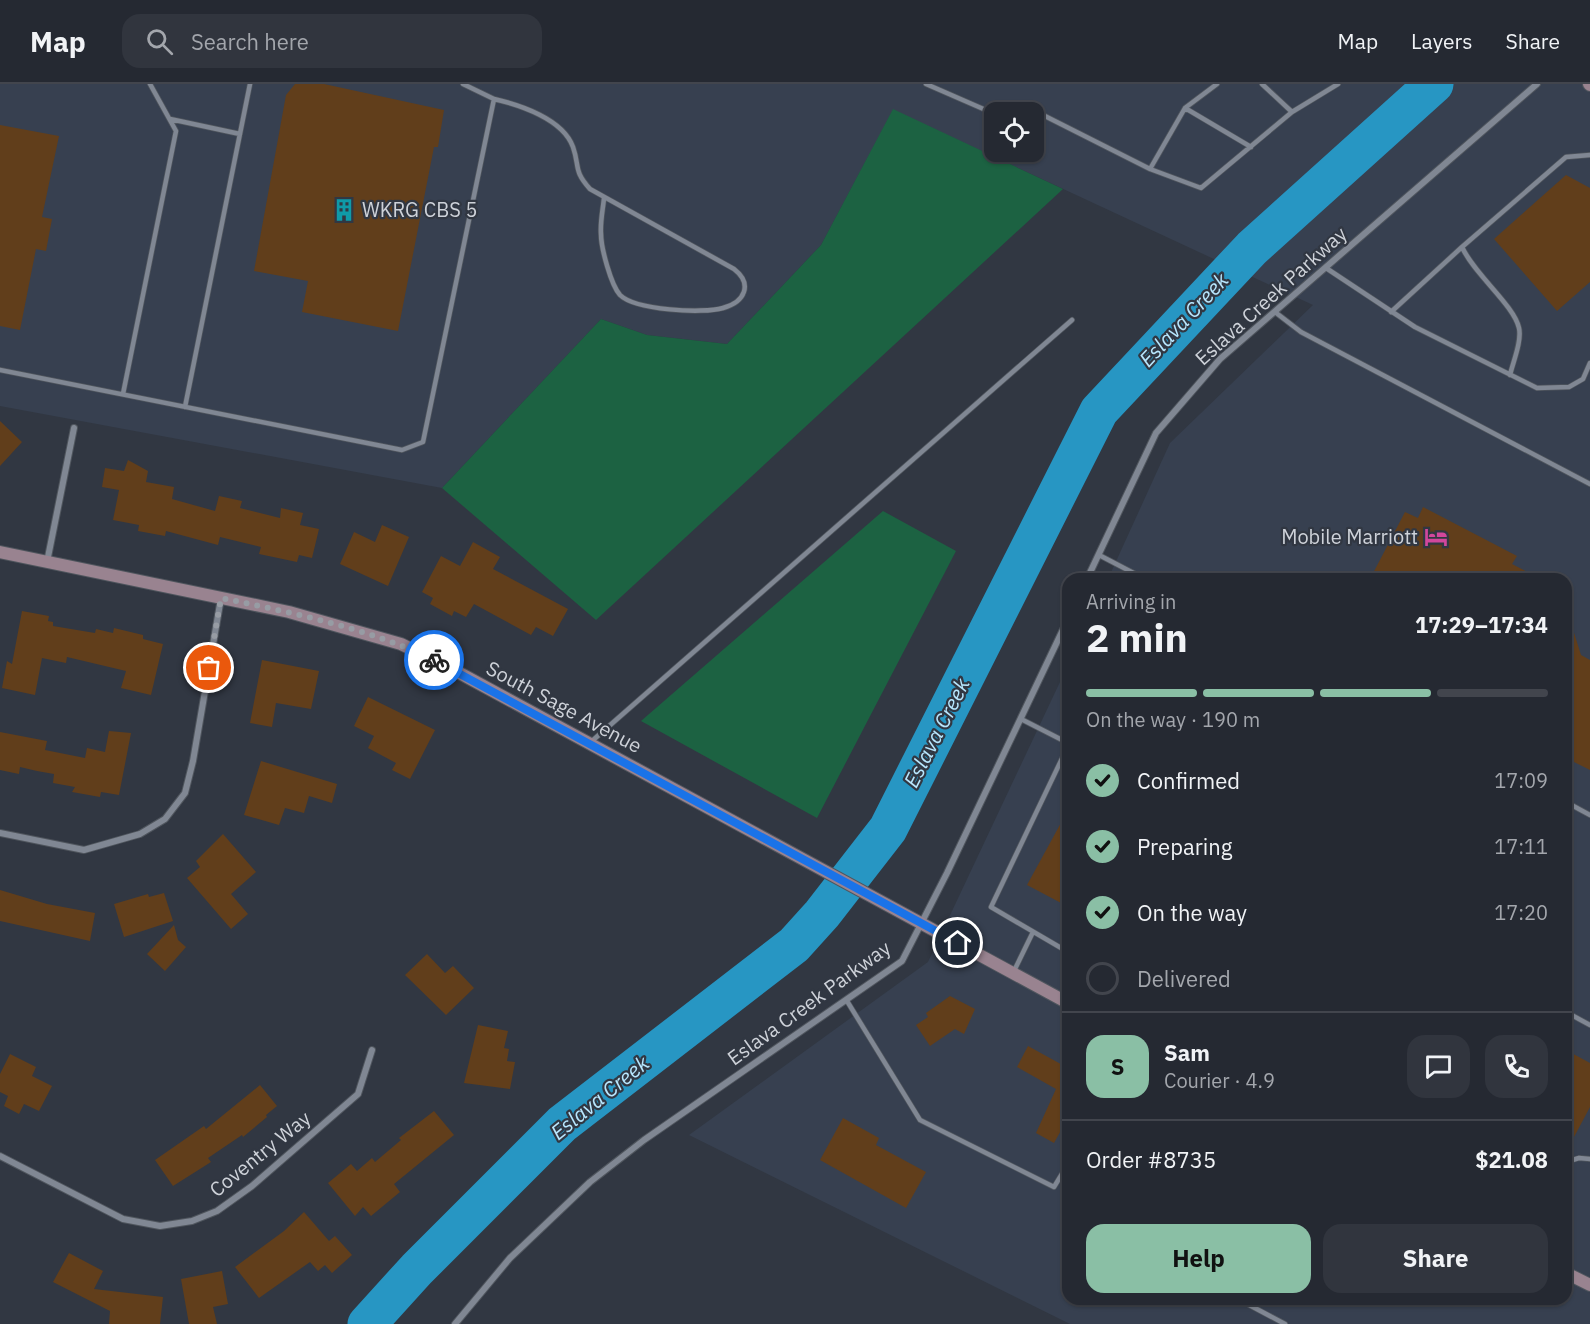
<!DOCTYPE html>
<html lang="en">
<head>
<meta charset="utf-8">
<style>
	:root { --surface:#252932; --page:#31353e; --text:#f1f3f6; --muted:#a3a6ac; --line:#42454d; --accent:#8abfa5 }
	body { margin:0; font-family:"IBM Plex Sans",sans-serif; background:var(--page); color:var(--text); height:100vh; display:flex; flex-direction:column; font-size:22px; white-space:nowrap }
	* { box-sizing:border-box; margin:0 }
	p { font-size:20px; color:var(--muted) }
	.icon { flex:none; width:33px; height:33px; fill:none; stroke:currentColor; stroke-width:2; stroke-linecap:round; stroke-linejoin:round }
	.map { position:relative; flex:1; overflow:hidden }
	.drawer { position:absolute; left:1062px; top:489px; width:510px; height:732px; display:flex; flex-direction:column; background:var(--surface); border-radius:18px; box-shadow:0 2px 4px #0004,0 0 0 2px var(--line) }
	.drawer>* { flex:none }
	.buttons { position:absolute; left:984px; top:18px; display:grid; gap:12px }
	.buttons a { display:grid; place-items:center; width:60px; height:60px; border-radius:12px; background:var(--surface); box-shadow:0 2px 4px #0004,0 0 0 2px var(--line); font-size:30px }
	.pin { position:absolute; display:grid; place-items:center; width:51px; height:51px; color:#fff; margin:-26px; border:3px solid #fff; border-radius:50%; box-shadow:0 2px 6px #0007 }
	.courier { position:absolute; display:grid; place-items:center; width:60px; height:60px; margin:-30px; border:4px solid #1a73e8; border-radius:50%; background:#fff; color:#222; box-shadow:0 2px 8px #0007 }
	.headline em { font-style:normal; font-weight:700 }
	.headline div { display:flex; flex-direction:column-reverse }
	.headline { display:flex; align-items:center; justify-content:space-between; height:102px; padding:0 24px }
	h1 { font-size:39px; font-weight:700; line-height:45px }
	.bar { display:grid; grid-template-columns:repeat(4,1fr); gap:9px 6px; align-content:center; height:72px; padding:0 24px }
	.bar i { height:8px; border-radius:4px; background:var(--line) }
	.bar .active { background:var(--accent) }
	.bar p { grid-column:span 4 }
	.line { display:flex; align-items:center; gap:15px; padding:0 24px; border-top:2px solid var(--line) }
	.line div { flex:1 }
	.round { display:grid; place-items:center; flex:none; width:63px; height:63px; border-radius:18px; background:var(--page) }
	ol { padding:0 24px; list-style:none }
	li { display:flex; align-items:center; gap:18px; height:66px }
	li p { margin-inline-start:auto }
	li .icon { padding:6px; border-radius:50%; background:var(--accent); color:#111; stroke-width:4 }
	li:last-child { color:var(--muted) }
	li i { width:33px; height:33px; border:3px solid var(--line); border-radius:50% }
	.action { display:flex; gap:12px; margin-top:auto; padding:12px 24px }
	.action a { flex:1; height:69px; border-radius:18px; background:var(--accent); color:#111; font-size:24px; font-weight:700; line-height:69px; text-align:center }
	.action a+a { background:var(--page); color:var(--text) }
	header { display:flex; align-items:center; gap:36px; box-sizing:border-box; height:84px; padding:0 30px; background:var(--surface); border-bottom:2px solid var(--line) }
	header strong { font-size:28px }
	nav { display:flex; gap:33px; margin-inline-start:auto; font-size:21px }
	.search { width:420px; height:54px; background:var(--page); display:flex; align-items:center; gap:15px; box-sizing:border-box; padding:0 21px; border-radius:18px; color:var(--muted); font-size:22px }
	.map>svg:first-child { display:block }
	.built { fill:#374050; fill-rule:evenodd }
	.green { fill:#1c6242 }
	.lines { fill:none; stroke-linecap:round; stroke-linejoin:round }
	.river { stroke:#2796c3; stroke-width:39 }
	.building { fill:#613e1b }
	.lane-casing { stroke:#4f555d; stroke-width:6 }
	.street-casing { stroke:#4f555d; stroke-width:8 }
	.secondary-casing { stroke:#4f555d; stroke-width:14 }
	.lane { stroke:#808793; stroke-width:4.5 }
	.street { stroke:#808793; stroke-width:6 }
	.secondary { stroke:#998390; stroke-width:12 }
	.done { stroke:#979ca4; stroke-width:6; stroke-dasharray:0 10.8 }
	.route { stroke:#1a73e8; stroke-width:8 }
	.labels { text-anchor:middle; stroke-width:4.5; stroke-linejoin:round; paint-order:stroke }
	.poi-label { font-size:20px; fill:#ced2d9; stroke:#313742; text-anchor:start }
	.street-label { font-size:20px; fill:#ced2d9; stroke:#313742 }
	.water-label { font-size:21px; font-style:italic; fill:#b8e7fe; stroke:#313742 }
</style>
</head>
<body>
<header>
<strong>Map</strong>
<div class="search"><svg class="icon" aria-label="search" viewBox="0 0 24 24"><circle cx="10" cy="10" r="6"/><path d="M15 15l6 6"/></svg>Search here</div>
<nav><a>Map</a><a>Layers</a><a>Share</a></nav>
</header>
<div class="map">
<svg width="1590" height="1240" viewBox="0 0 1590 1240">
	<rect width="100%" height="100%" fill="#313742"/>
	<path class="built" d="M0,0h1590v1240h-520l-381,-189 239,-173 140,-297v634h498v-720h-458l62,-136 143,-138 -420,-195 -72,135 -94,99 -80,-9 -46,-16 -159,169 -442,-82zM994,28h40v40h-40z"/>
	<path class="green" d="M893,25l170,80 -467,431 -154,-132 159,-169 46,16 80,9 94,-99z
		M883,427l73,40 -139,267 -176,-97z"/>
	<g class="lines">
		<path class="river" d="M367,1240l50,-55 145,-145 232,-179 28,-31 66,-85 211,-418 153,-163 182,-164"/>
	</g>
	<path class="building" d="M295,0h29l120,26 -6,37h-4l-36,184 -96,-19 6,-31 -54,-10 32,-176z
		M0,41l59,11 -17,81 10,2 -6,32 -10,-2 -16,81 -20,-4z
		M1566,91l24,13v94l-33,29 -63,-72z
		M0,337l22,21 -22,24z
		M128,376l20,11 -2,11 28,5 -2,12 43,12 4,-15 23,5 -2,7 40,10 1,-10 22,5 -3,12 19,4 -7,29 -13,-3 -2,7 -38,-8 2,-7 -41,-10 -2,8 -52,-14 -1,5 -27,-5 1,-6 -26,-5 6,-30 -17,-3 3,-19 19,3z
		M1423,423l94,49 -5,8 29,15h-171l35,-67 13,6z
		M382,441l27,12 -21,49 -48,-22 14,-32 21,10z
		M473,458l27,15 -7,12 75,40 -15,27 -17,-9 -5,8 -57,-31 -8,13 -12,-6 -2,5 -22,-12 3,-6 -11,-6 19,-36 19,10z
		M22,527l27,5 -1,5 5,1v4l42,7 1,-4 17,4 1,-5 29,7v4l20,5 -12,51 -30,-7 5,-17 -59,-14 -1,6 -24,-5 -7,37 -33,-7 5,-27 5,3z
		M1570,536l11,35 9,5v110l-24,-12v-137z
		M262,576l57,11 -8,38 -35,-6 -4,24 -22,-4z
		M368,613l67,33 -25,49 -18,-9 4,-7 -28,-15 6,-12 -20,-10z
		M109,647l22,2 -12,62 -18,-3 -1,5 -28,-5 3,-5 -22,-4 1,-9 -17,-3 -17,-4 -1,7 -19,-4v-38l47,9 -2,9 40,8 2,-10 18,4z
		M261,677l76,23 -5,19 -23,-7 -5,17 -19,-5 -6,17 -35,-10z
		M1068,726v84l-5,10 -36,-19z
		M223,750l33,38 -25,22 17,20 -17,15 -44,-51 13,-11 -4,-6z
		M0,806l47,14 48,9 -5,28 -90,-20z
		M164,809l9,28 -49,16 -10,-33 34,-10 1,3z
		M174,841l4,15 8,7 -21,24 -18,-17z
		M427,870l18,19 8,-7 21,22 -28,27 -41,-40z
		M950,912l25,13 -11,25 -9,-5 -25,17 -14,-21 12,-8 -2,-4z
		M478,941l30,6 -4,17 5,1 -2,12 8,1 -5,27 -46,-6z
		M1028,962l40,22v50l-14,25 -18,-10 20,-44 -39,-22z
		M1566,966l24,13v44l-24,45z
		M10,970l26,13 -4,9 20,10 -13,25 -15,-7 -5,10 -15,-8 4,-10 -8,-4v-18z
		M260,1001l17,21 -11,9 1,2 -24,20 -1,-2 -34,23 3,4 -38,24 -18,-26 49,-34 2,3z
		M434,1027l20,24 -60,49 6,8 -29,24 -8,-9 -8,9 -27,-33 23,-19 6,7 15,-13 3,4 26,-22 -2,-2z
		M843,1034l36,20 -3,7 50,27 -20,36 -86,-48z
		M304,1128l25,29 6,-5 17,19 -20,18 -7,-8 -7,6 -8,-9 -51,36 -24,-31 49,-36z
		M69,1169l34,18 -9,18 69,8 -3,27h-51l1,-13 -57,-29z
		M222,1187l6,33 -15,3 4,17h-28l-8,-45z"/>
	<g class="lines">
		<g class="lane-casing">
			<path id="lane" d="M926,0l62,27h47l115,58 51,19 91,-76 46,-28
				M1262,0l30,28
				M494,15c26,6 69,20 79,48 7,20 0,23 17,42l144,80c19,15 11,33 -11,39 -20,6 -88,2 -103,-13 -9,-10 -19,-47 -19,-61 -1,-12 2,-25 3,-36
				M1185,24l66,39
				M170,35l70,15
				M1150,85l35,-61 32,-24
				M1326,184l89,59 122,61 32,-1 14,-8 7,-16
				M1275,228l26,20 289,152
				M1391,228l71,-65
				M0,286l402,80 21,-8 71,-343 -31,-15
				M1510,291c3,-13 12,-34 9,-47 -5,-23 -45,-54 -57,-81l104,-90 24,-2
				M123,310l53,-263 -26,-47
				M185,323l65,-323
				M1099,471l46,24
				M1021,635l47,24
				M592,657l480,-421
				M1068,662l-77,161 77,45
				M1566,718l24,13
				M1014,887l19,-39
				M847,917l73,119 134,67 14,-23
				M1566,928l24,13
				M1566,1078l13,-4 11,1
				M1238,1215l47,25"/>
		</g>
		<g class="street-casing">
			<path id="street" d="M47,478l27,-134
				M1087,495l69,-146 64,-74 317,-275
				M0,749l84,17 56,-16 25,-15 20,-26 8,-32 28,-163
				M0,1072l123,63 37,7 32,-5 25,-10 35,-25 106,-92 14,-44
				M455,1240l55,-66 80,-76 54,-42 258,-179 45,-88 121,-254"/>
		</g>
		<g class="secondary-casing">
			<path id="secondary" d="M1589,0l1,1
				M0,468l289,60 112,32 53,26 614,333
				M1566,1189l24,12"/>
		</g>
		<use href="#lane" class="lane"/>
		<use href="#street" class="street"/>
		<use href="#secondary" class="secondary"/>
	</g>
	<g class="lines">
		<path class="done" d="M209,584l12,-70c72,15 147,30 213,62"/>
		<path class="route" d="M434,576l524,283"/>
	</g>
	<defs>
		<g id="building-bare" transform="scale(1.8)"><path d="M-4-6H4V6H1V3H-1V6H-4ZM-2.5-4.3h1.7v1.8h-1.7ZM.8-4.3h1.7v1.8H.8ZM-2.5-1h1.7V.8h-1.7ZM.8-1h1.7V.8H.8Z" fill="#0f9aa8" stroke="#313742" stroke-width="2.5" paint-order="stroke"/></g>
		<g id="hotel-bare" transform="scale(1.8)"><path d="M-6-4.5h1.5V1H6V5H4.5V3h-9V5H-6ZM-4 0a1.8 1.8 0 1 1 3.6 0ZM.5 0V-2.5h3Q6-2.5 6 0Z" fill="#d1479c" stroke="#313742" stroke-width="2.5" paint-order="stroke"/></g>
	</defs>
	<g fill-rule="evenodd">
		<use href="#building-bare" x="344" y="126"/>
		<use href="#hotel-bare" x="1436" y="453"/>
	</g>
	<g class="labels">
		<g class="poi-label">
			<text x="362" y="133">WKRG CBS 5</text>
			<text x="1418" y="460" text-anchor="end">Mobile Marriott</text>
		</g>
		<g class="street-label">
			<text transform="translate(1271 212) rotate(-42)" y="7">Eslava Creek Parkway</text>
			<text transform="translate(564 623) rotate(28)" y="7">South Sage Avenue</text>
			<text transform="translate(809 919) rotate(-36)" y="7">Eslava Creek Parkway</text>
			<text transform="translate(260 1070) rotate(-39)" y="7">Coventry Way</text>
		</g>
		<g class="water-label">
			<text transform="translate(1184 236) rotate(-47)" y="7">Eslava Creek</text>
			<text transform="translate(937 649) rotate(-63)" y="7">Eslava Creek</text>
			<text transform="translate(600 1014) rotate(-39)" y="7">Eslava Creek</text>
		</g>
	</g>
</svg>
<div class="buttons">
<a><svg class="icon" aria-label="locate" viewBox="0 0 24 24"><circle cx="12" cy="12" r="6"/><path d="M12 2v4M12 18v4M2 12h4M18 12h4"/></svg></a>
</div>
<div class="pin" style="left:209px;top:584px;background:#ea580c"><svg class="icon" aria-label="bag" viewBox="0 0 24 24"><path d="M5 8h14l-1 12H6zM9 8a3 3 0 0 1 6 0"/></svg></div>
<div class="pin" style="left:958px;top:859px;background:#1f2937"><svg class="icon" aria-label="home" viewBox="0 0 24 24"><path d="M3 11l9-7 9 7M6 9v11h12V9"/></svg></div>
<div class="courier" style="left:434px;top:576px"><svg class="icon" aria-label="bike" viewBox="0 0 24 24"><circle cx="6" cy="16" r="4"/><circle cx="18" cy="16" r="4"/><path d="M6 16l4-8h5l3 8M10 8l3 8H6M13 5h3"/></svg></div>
<section class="drawer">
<div class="headline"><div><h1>2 min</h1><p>Arriving in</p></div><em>17:29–17:34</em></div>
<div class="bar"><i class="active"></i><i class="active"></i><i class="active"></i><i></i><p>On the way · 190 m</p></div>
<ol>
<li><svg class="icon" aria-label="check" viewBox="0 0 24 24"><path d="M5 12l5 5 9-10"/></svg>Confirmed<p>17:09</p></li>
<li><svg class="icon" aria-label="check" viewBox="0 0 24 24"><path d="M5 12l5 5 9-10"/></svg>Preparing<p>17:11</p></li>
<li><svg class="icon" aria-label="check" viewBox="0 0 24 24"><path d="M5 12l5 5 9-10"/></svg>On the way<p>17:20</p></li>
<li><i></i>Delivered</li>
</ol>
<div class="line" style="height:108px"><b class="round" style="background:var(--accent);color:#111">S</b><div><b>Sam</b><p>Courier · 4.9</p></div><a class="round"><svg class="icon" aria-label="chat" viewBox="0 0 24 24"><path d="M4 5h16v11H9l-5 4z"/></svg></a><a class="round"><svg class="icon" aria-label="phone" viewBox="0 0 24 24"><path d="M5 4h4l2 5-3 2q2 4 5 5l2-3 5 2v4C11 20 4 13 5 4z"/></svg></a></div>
<div class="line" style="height:78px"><div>Order #8735</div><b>$21.08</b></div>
<div class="action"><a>Help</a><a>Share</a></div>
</section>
</div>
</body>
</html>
